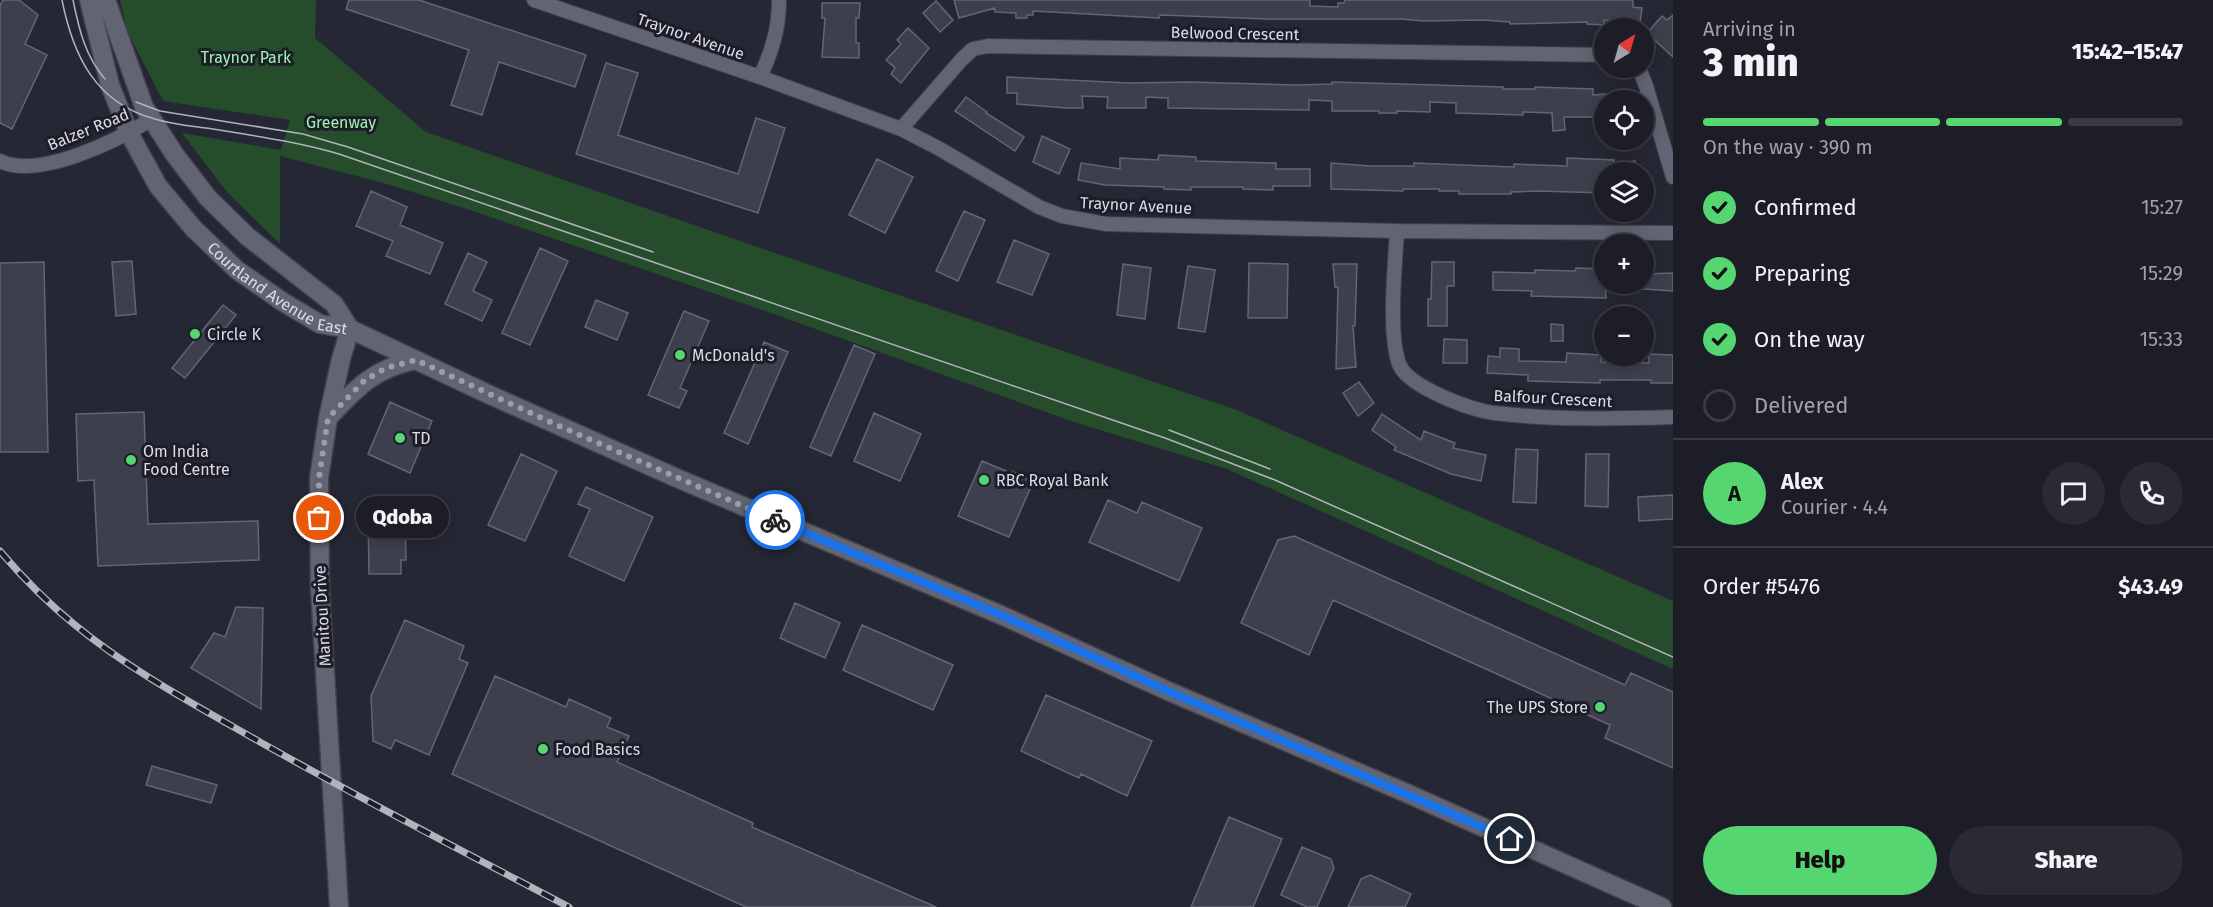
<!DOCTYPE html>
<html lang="en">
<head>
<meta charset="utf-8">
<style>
	:root { --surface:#1c1d27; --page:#292a33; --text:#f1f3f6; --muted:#a0a2a7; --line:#3a3b44; --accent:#56d671 }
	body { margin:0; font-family:"Fira Sans",sans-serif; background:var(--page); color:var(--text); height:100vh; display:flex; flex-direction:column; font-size:22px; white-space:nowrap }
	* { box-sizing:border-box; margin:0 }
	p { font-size:20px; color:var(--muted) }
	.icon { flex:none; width:33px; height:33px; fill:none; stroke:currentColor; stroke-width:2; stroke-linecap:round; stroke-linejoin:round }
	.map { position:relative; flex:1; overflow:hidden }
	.side { display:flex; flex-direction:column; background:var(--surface); width:540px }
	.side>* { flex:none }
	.needle { width:39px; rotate:37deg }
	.buttons { position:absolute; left:1594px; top:18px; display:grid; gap:12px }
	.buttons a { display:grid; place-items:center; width:60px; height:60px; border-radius:50%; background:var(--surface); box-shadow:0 3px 15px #0003,0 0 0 2px var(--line); font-size:30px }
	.pin { position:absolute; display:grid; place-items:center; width:51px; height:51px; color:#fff; margin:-26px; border:3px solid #fff; border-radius:50%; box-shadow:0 2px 6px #0007 }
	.courier { position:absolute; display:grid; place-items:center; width:60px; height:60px; margin:-30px; border:4px solid #1a73e8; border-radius:50%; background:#fff; color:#222; box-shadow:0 2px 8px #0007 }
	.bubble { position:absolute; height:42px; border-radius:21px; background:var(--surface); box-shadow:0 3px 15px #0003,0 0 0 2px var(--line); font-size:20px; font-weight:800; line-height:42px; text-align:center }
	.summary em { font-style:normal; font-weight:800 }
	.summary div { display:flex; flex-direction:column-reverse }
	.summary { display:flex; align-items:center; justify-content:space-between; height:102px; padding:0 30px }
	h1 { font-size:39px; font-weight:800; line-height:45px }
	.bar { display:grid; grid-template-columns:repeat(4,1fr); gap:9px 6px; align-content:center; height:72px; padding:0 30px }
	.bar i { height:8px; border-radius:4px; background:var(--line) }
	.bar .on { background:var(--accent) }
	.bar p { grid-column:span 4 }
	.line { display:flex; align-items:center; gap:15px; padding:0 30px; border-top:2px solid var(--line) }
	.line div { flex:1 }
	.round { display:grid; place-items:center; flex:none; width:63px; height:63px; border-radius:32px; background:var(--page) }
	ol { padding:0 30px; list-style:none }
	li { display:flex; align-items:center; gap:18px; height:66px }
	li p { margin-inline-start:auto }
	li .icon { padding:6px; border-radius:50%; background:var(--accent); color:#111; stroke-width:4 }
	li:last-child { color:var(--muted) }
	li i { width:33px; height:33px; border:3px solid var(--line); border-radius:50% }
	.button { display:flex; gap:12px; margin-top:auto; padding:12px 30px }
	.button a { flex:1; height:69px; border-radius:36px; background:var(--accent); color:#111; font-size:24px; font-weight:800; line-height:69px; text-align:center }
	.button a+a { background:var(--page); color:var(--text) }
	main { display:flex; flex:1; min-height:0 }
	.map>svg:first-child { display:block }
	.green { fill:#254c2b }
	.building { fill:#3e3f4d; stroke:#646574; stroke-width:1.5 }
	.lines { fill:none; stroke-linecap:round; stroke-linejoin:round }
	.street-casing { stroke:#41414b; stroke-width:16 }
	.secondary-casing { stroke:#41414b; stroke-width:21 }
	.street { stroke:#636473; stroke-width:14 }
	.secondary { stroke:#636473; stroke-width:18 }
	.tram { stroke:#b3b3bd; stroke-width:1.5 }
	.rail-casing { stroke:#b3b3bd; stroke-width:7 }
	.rail { stroke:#1d1d2a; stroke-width:4.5; stroke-dasharray:14; stroke-linecap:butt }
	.done { stroke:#9c9da7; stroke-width:6; stroke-dasharray:0 10.8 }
	.route { stroke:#1a73e8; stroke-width:8 }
	.poi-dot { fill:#56d671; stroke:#1d1d2a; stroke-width:2 }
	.labels { text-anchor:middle; stroke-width:6; stroke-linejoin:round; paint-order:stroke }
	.street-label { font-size:16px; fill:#dcdce5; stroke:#1d1d2a }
	.park-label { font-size:16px; fill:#9cf5a9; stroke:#1d1d2a }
	.poi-label { font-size:16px; fill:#dcdce5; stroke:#1d1d2a; text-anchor:start }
</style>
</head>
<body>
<main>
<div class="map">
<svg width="1673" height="907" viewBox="0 0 1673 907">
	<rect width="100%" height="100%" fill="#262734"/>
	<path class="green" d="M120,0h196l-1,38 111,94 343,119 465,158 439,192v68l-446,-200 -153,-47 -303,-109 -298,-102 -86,-27 -107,-28v88l-53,-52 -45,-59 99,17 9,-30 -127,-19 -35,-68z"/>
	<path class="building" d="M3,0h16l19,15 -13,29 22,11 -35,74 -12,-6v-117z
		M349,0h70l167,55 -11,32 -76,-25 -17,53 -31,-10 18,-55 -123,-41z
		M954,0h356v6l28,1v-4h6l1,-3h288v7l9,1 -2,15 -36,-3v5l-17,-1v-2l-77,2v-2l-27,-2 -58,1 -25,-2h-132l-108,-4 -1,3 -126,-7v4h-6v3h-11v-5l-21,-1v-4l-36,10z
		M936,1l17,19 -13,12 -17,-19z
		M822,3h38l-1,15h-3v25h3v15l-37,-1 3,-39h-3z
		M1673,15v42l-26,-24 15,-17 5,4z
		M908,28l21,20 -28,35 -10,-9 4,-6 -9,-8 15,-16 -4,-4z
		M606,63l32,10 -20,62 120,39 18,-56 29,10 -27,85 -182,-59z
		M1007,77l122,6 60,-1 106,3 37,-1v-2l171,5v2h32v-2l58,2v6l12,-1v23h-41l1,13 -12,1 -1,-18 -29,-1v3l-67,-2v-10l-26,-1v10l-33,-1v2h-18v-2h-47v-10l-23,-1v10l-141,-2v-10l-22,-1v11h-39l1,-11 -26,-1 1,12h-17l-49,-4v-11h-10z
		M966,97l21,15 -1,1 38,24 -9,14 -60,-40z
		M1042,136l28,13 -11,25 -26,-12z
		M1159,155l37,2v4l80,2v6h34v17h-37v4l-30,-1v-2h-52v3l-27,-1v-2l-59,-2 -27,-5 3,-17 39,6v-11l38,2z
		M1567,158l47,2v3l21,-2 1,11h-31v21l-67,-2 -27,1v2h-52v-3h-20v-2h-36v2l-72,-2v-26l40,3h43v-3l100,4v-3l53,2z
		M877,159l36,18 -28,56 -36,-18z
		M371,191l36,16 -7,18 43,18 -13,31 -44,-18 7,-15 -37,-15z
		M964,211l21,9 -27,61 -22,-10z
		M1014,240l35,14 -17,41 -35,-13z
		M540,248l28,13 -38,84 -28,-12z
		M468,253l19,9 -14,29 19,9 -10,21 -37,-17z
		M132,261l4,53 -20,2 -4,-54z
		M44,262l4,190h-48v-189z
		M1432,262h22v24h-7v40h-19v-27h3z
		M1249,263l39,1 -1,54h-39z
		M1123,264l28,4 -6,51 -28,-4z
		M1333,264h24l-2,62h-2l3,41 -20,2 2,-82h-3z
		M1188,266l27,4 -10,62 -27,-4z
		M1576,268l29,1 1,29 -75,-2 1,-5 -39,-1v-18l42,1v-3l40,1z
		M1673,273v18l-29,-2v-15z
		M596,300l32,13 -11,27 -32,-13z
		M223,305l13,10 -51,63 -13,-10z
		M684,311l25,10 -29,67 7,3 -8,17 -31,-13z
		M1551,324l12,1v16h-12z
		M1444,339l23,1v23h-24z
		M764,342l24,10 -40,92 -24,-11z
		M854,345l21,9 -44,102 -21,-9z
		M1500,348l19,1v12l47,1 1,-9 34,2v7l48,1v-9l24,1v28h-22v-3h-51v3l-72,-2v-6l-41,-2 1,-17 12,1z
		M1359,382l15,21 -16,13 -15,-23z
		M390,402l42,19 -22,52 -42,-19z
		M144,412l4,112 110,-3 1,39 -161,6 -4,-86 -16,1 -2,-67z
		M874,413l47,21 -21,47 -46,-20z
		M1382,414l39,26 3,-9 31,12 -2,5 33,7 -5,26 -30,-7 -57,-24 2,-3 -24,-17z
		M1516,449l22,1 -2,53 -23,-1z
		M521,454l36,17 -32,70 -37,-16z
		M1586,454h23l-1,53 -23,-1z
		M982,461l29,12 1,-2 21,11 -24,55 -51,-21z
		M586,487l67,30 -29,64 -55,-25 21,-47 -12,-5z
		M1673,495v24l-34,2 -1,-24z
		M1108,500l29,13 5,-11 60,26 -23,53 -90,-39z
		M405,513l1,47h-5v14h-32l-1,-60z
		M1294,536l331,149 6,-12 42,19v76l-68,-30 5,-13 -277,-125 -24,55 -68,-32 37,-83z
		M795,603l45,20 -15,35 -45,-20z
		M236,607l27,1 -2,101 -70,-41 23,-35 11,4z
		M405,620l59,26 -5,13 9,4 -39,92 -34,-15 -4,9 -18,-8 -2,-45z
		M862,625l91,40 -20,45 -90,-40z
		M495,676l71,31 3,-8 42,19 -4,9 22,9 -12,26 136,61 -1,4 184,80h-190l-294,-133z
		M1046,695l106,46 -25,55 -46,-22 -2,4 -58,-27z
		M152,766l65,19 -6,18 -65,-18z
		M1229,817l53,22 -29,68h-62z
		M1302,847l29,12 3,9 -17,39h-10l-26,-12z
		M1370,875l41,19 -6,13h-57l13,-28z"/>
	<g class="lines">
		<g class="street-casing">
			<path id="street" d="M534,0l226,77 141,52 37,19 101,59 23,9 44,8 291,7 276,2
				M1635,68l6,5 5,13 27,91
				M760,77c12,-26 19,-48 19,-77
				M901,129l61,-70 11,-10 15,-3 617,9
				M0,161c39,19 118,-21 152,-42
				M1397,231c-2,35 -9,101 2,133 9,23 72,46 95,49 59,7 120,6 179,4"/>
		</g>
		<g class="secondary-casing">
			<g id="secondary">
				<path id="s1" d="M89,0l21,85 19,48 29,53 36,43 43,41 46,32 37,22 30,5 140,66 189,84 322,136 167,76 236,101 258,115"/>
				<path d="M106,0l38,107 31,48 33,43 40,39 86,67 16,25"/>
				<path d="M329,417c28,-30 46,-49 87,-57"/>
				<path d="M339,907l-19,-318 -1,-111 9,-60 13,-59 9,-30"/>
			</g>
		</g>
		<use href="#street" class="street"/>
		<use href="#secondary" class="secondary"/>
		<path class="tram" d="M62,0c11,55 33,103 93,119 19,6 39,7 58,10 43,7 85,13 126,25l826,284 110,42 398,177
			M73,0c6,29 12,56 32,79
			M136,102l24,9 143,23 45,13 305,105
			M1169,430l101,39"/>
		<g class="rail-casing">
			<path id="rail" d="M0,551c22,26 48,52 75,74 56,46 122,81 185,117 101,57 206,111 309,165"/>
		</g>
		<use href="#rail" class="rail"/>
	</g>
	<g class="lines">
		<path class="done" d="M319,518v-40l9,-60 37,-38 21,-12 30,-8 143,66 216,94"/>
		<path class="route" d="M775,520l226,95 167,76 342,148"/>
	</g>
	<g class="poi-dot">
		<circle cx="195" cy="334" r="6"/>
		<circle cx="680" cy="355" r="6"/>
		<circle cx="400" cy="438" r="6"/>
		<circle cx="131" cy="460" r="6"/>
		<circle cx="984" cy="480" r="6"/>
		<circle cx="1600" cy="707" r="6"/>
		<circle cx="543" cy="749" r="6"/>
	</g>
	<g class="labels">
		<g class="street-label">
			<text transform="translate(1235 33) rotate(1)" y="6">Belwood Crescent</text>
			<text transform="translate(691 36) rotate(19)" y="6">Traynor Avenue</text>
			<text transform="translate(88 129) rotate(-22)" y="6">Balzer Road</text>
			<text transform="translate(1136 205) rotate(3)" y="6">Traynor Avenue</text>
			<text dy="6" stroke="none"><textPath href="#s1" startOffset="360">Courtland Avenue East</textPath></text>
			<text transform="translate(1553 398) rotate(3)" y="6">Balfour Crescent</text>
			<text transform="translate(322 616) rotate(-93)" y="6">Manitou Drive</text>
		</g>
		<g class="park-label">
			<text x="246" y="63">Traynor Park</text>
			<text x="341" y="128">Greenway</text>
		</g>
		<g class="poi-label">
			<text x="207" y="340">Circle K</text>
			<text x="692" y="361">McDonald's</text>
			<text x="412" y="444">TD</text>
			<text x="143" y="457">Om India<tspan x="143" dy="18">Food Centre</tspan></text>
			<text x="996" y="486">RBC Royal Bank</text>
			<text x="1588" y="713" text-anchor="end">The UPS Store</text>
			<text x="555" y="755">Food Basics</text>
		</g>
	</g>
</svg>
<div class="buttons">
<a><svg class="needle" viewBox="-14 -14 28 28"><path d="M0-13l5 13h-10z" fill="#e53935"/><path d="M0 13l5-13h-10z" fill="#a0a2a7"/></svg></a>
<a><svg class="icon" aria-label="locate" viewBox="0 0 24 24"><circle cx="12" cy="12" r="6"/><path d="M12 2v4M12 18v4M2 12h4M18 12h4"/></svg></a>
<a><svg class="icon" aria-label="layers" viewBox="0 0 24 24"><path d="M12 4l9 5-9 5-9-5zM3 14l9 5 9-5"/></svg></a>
<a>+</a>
<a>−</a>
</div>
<div class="pin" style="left:319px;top:518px;background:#ea580c"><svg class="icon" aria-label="bag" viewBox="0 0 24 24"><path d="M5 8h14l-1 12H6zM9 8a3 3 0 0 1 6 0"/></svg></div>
<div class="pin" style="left:1510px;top:839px;background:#1f2937"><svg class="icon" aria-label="home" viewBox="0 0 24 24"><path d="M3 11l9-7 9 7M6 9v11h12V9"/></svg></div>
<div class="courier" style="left:775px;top:520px"><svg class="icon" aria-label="bike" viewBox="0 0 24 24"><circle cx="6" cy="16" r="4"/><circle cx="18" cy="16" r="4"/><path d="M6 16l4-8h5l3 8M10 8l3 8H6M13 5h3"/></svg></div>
<div class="bubble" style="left:356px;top:496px;width:93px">Qdoba</div>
</div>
<section class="side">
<div class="summary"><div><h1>3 min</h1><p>Arriving in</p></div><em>15:42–15:47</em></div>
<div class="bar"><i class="on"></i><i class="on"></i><i class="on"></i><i></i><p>On the way · 390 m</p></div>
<ol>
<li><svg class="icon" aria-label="check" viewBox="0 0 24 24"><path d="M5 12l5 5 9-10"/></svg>Confirmed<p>15:27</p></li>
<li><svg class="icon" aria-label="check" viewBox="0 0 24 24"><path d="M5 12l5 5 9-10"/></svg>Preparing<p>15:29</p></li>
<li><svg class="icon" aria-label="check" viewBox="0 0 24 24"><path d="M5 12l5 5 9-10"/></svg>On the way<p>15:33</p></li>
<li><i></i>Delivered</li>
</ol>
<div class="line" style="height:108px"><b class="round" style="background:var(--accent);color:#111">A</b><div><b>Alex</b><p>Courier · 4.4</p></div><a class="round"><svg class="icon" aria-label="chat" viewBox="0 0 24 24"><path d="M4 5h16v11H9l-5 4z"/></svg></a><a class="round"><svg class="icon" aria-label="phone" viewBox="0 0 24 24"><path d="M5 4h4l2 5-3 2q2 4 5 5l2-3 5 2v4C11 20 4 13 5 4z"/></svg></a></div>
<div class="line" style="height:78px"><div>Order #5476</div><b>$43.49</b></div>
<div class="button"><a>Help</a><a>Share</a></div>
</section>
</main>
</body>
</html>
